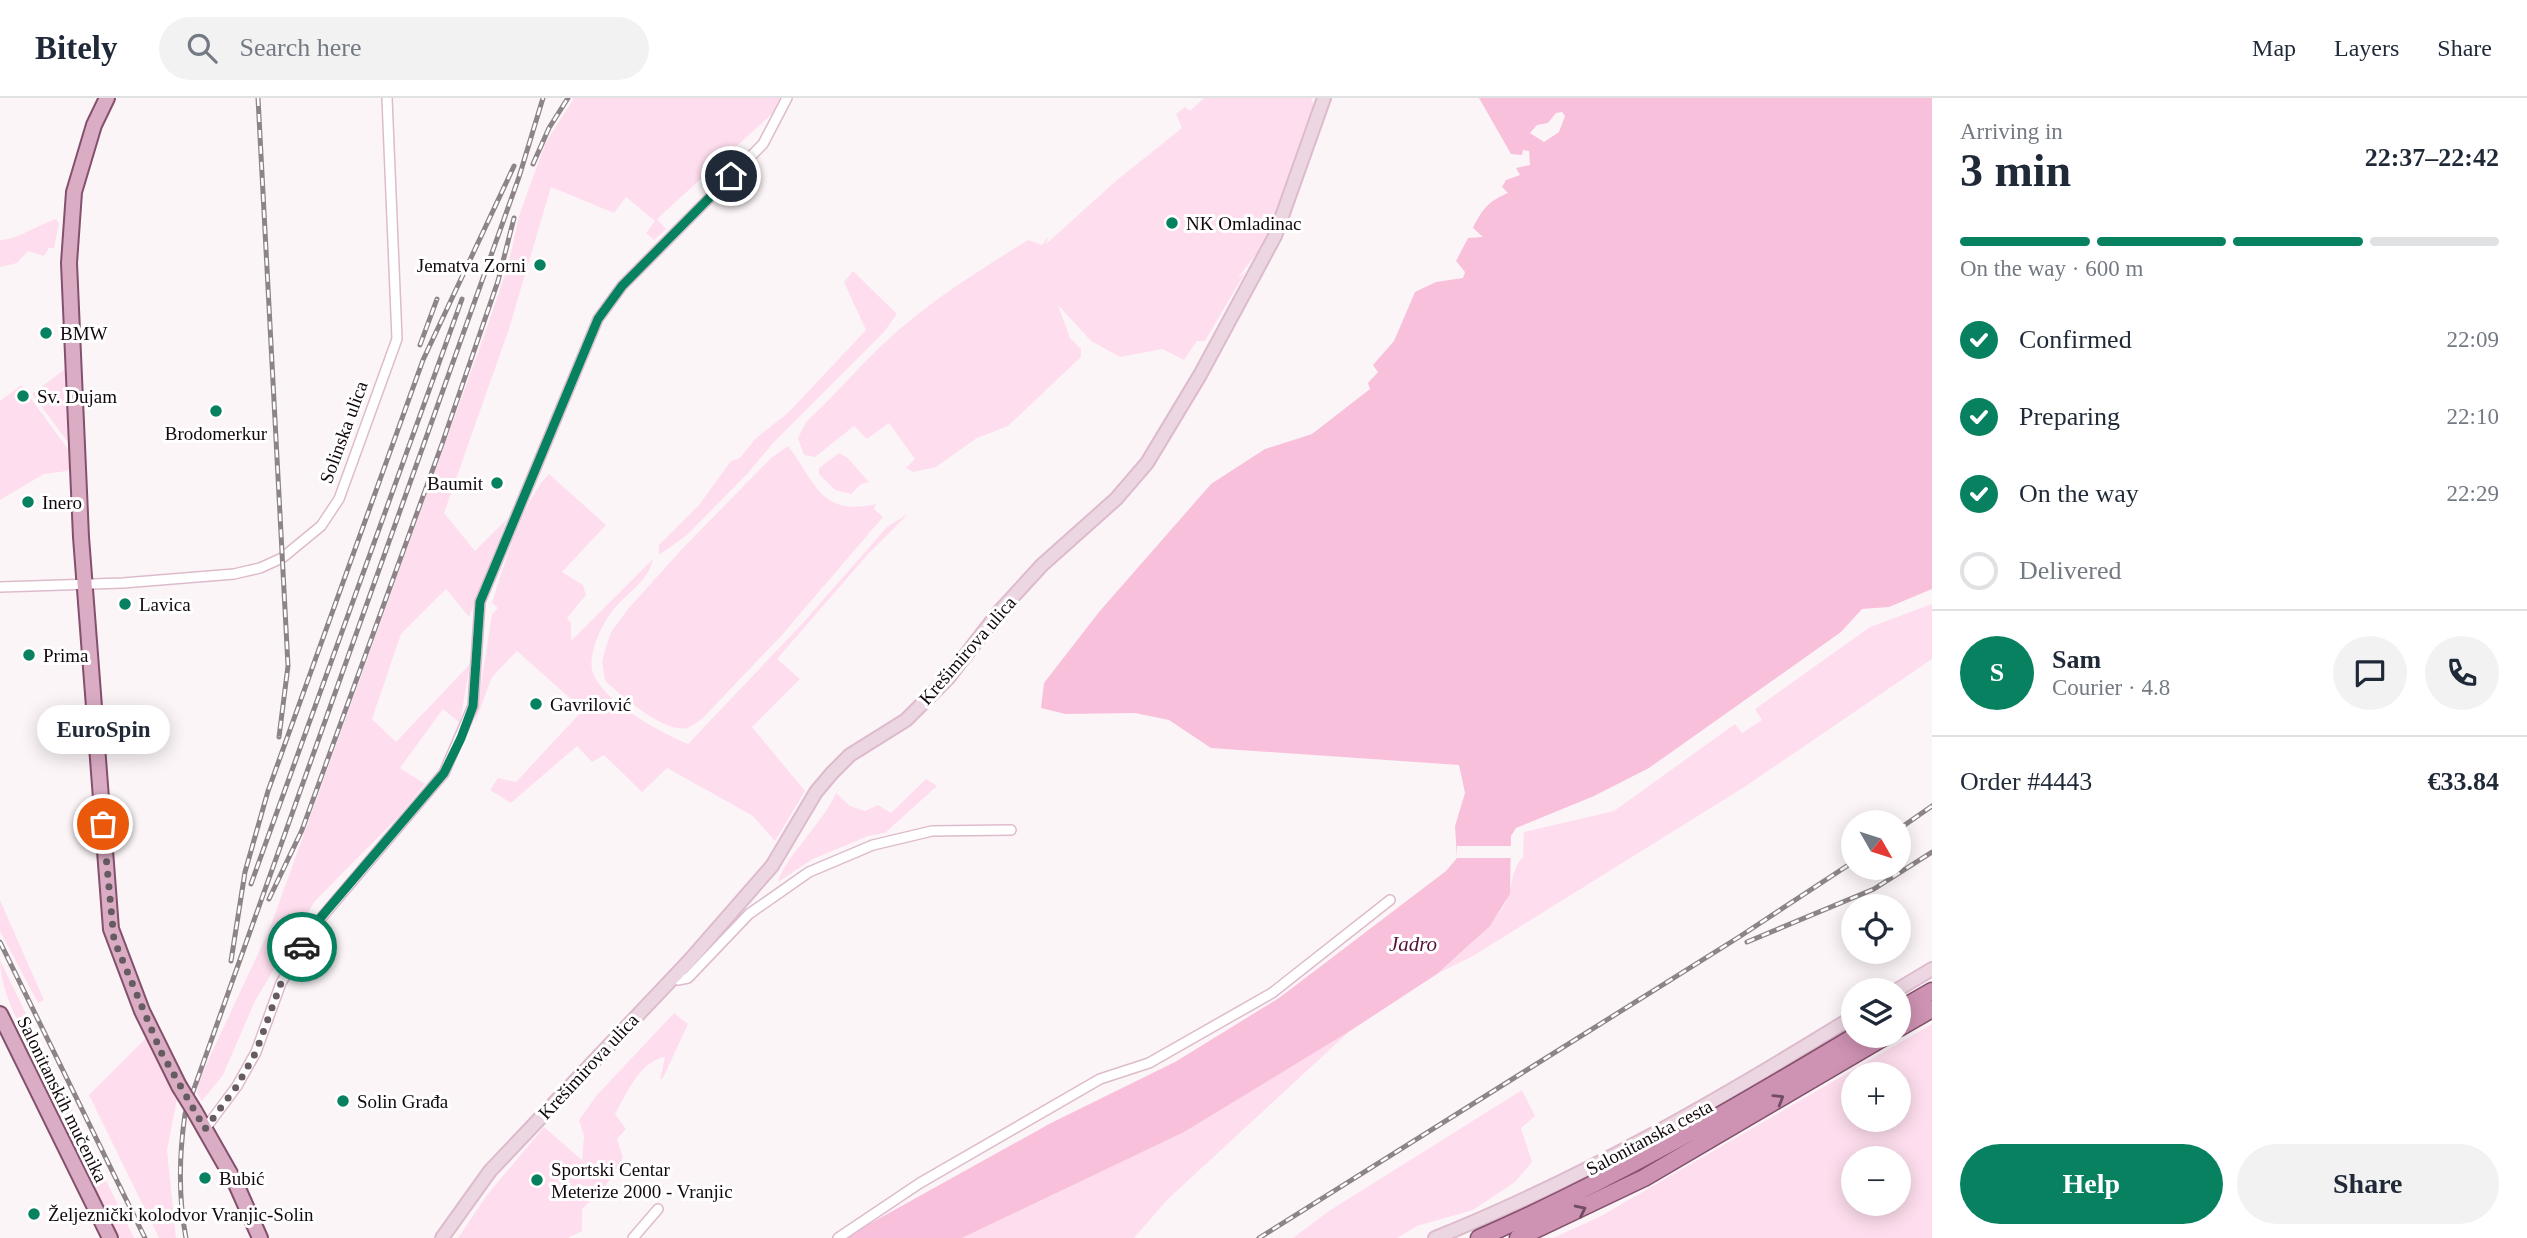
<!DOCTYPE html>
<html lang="en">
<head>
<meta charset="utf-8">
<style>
	:root { --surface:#fff; --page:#f2f2f3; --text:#1f2937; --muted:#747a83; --line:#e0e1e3; --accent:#088160 }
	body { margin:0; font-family:"Times New Roman",serif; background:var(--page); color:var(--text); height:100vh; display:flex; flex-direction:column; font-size:26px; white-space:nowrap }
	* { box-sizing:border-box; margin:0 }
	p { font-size:23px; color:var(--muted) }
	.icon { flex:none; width:38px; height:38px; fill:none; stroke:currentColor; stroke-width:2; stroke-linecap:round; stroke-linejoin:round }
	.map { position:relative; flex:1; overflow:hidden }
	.sheet { display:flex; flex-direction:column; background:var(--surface); width:595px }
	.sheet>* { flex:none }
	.needle { width:46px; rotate:129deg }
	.tools { position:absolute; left:1841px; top:712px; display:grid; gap:14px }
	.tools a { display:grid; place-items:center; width:70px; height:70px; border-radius:50%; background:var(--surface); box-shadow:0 4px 18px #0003; font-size:35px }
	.pin { position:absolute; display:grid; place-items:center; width:60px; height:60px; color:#fff; margin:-30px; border:4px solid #fff; border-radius:50%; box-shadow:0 2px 7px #0007 }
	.courier { position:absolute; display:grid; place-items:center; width:70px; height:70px; margin:-35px; border:5px solid #088160; border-radius:50%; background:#fff; color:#222; box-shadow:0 2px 9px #0007 }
	.bubble { position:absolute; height:49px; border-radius:24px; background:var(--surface); box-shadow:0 4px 18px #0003; font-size:23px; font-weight:700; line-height:49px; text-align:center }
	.headline em { font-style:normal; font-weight:700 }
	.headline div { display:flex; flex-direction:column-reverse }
	.headline { display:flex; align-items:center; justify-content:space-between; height:119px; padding:0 28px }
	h1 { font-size:46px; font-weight:700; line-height:52px }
	.bar { display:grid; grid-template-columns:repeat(4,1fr); gap:10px 7px; align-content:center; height:84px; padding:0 28px }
	.bar i { height:9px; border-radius:5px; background:var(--line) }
	.bar .selected { background:var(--accent) }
	.bar p { grid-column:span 4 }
	.line { display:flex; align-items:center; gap:18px; padding:0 28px; border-top:2px solid var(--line) }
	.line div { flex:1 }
	.round { display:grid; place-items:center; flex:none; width:74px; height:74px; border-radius:37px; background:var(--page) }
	ol { padding:0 28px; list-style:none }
	li { display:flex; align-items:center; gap:21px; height:77px }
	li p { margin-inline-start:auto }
	li .icon { padding:7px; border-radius:50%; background:var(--accent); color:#fff; stroke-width:4 }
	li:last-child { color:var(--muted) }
	li i { width:38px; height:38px; border:4px solid var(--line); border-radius:50% }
	.action { display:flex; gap:14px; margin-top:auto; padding:14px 28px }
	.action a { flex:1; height:80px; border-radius:42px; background:var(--accent); color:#fff; font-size:28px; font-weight:700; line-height:80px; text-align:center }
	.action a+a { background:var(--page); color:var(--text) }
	header { display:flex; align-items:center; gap:42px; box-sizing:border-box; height:98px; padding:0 35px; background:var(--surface); border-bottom:2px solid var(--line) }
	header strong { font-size:33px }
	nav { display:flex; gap:38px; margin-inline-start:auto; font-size:24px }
	.search { width:490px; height:63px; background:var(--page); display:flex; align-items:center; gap:18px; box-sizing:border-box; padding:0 24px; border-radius:38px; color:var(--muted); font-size:26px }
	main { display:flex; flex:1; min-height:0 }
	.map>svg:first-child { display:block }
	.green { fill:#fedeee; fill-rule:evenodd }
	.water { fill:#f9c0dc; fill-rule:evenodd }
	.pier { fill:#fcf5f8 }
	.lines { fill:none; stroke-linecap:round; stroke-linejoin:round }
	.minor-casing { stroke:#debbcc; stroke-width:12 }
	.secondary-casing { stroke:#debbcc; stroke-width:16 }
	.primary-casing { stroke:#84506c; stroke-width:18 }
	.trunk-casing { stroke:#84506c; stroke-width:19 }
	.minor { stroke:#fff; stroke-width:9 }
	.secondary { stroke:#ecd6e2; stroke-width:12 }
	.primary { stroke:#daadc5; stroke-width:14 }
	.trunk { stroke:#ce92b2; stroke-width:16 }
	.rail-casing { stroke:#8d8488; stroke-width:5 }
	.rail { stroke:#fff; stroke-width:2.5; stroke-dasharray:8; stroke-linecap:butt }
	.primary-bridge-casing { stroke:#84506c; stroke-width:18; stroke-linecap:butt }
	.primary-bridge { stroke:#daadc5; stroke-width:14 }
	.oneway { stroke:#704d60 }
	.done { stroke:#655b60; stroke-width:7; stroke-dasharray:0 12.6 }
	.route { stroke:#088160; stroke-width:9 }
	.poi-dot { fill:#088160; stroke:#fff; stroke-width:2.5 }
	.labels { text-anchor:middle; stroke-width:6; stroke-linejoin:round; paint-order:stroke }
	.poi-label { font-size:19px; fill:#13080e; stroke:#fff; text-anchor:start }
	.street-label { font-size:19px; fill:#13080e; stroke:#fff }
	.water-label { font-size:21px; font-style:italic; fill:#53133a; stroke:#fff }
</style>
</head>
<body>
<header>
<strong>Bitely</strong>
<div class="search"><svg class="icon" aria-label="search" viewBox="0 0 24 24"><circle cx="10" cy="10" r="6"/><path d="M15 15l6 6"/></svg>Search here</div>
<nav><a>Map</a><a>Layers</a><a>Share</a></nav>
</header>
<main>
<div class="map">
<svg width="1932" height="1140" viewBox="0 0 1932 1140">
	<rect width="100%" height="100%" fill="#fcf5f8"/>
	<path class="green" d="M574,0h206l-6,14 -117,107 9,10 -12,11 -8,-7 9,-12 -29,-24 -12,16 -63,-26 -42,142 -65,184 31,38 32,-32 -38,98 -23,-28 -45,45 -29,85 24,23 74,-78 -10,59 -17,-14 -43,59 25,16 -25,31 -85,86 -60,100 -32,74 -21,26 -5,-8 1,-11 72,-154 216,-598 22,-64 11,-50 26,-72z
		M1204,0h107l4,9 -47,132 -31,40 9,-8 -41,70h-8l-13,19 -22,-11 -42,8 -29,-16 -33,-36 12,33 11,11v8l-73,69 -31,12 -41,29 -23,5 -7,-4 9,-9 -26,-36 -22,16 -13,-13 -39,31 -11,-2 -6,-17 8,-16c27,-25 50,-52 76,-77 44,-42 95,-73 146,-105l14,5 7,-9 -3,8 71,-64 65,-52 -6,-14 9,-7 5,4z
		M56,121l3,5 -5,24h-5l-5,8 -16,-5 -11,12 -17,4v-27c14,1 40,-16 56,-21z
		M853,173l44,43 -13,18 -111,111 -25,30 -61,62 -28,20v-10l40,-40 32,-44 9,-3 16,-20 32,-25 78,-83 -22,-48z
		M65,271l5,76 -38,-51z
		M21,287l50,68 1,12 -5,6 -23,3 -44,26v-99z
		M788,348c28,36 32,71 88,58l-2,5 9,8 -102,119 -79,83c-5,3 -10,7 -15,9 -22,6 -66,-33 -82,-47l-3,-20 4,-14 5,-15 17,-23 54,-60 89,-91z
		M839,355l9,5 21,24 -8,2 -10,10 -16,-4 -16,-16v-6z
		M549,376l57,51 -44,47 21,13 3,10 -19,23 4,5v18l82,-82c-5,24 -29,35 -42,54 -10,13 -22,40 -19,56 7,31 68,63 96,75l113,-119 86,-98 21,-13 -39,39 -92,106 23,20 -48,48 53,64 -30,50 -22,-25 -86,-48 -25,24 -38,-37 -12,7 -15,-16 -66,57 -21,-13 8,-12 18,4 67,-72 -66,-59 -25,26 -17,46 17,-109 6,-6 -6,-5c11,-35 31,-104 57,-129z
		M1932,506v55l-186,127 -273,170 -36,18c23,-22 49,-40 66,-67 11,-17 6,-36 20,-50l1,-25 90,-21 121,-87 7,9 20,-13 -7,-11 115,-82z
		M926,681l11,7 -52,47 -17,3 -55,23 -35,23c5,-22 46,-61 58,-89l14,13 15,5 13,-6 13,8z
		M0,802l44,100 -6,3 -38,-72z
		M0,862l134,278h-14l-52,-105c-2,-15 -15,-23 -18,-38 -9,-45 -50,-88 -50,-135z
		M674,915l14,11 -25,54 -3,1 5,-22c-26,5 -38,36 -50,57l11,15 -9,10 6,19 -18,29 -23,22v22l-14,7h-110l29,-43 57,-68 38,33 2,-24 -5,-16 18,-25z
		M1932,926v214h-379l48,-22zM1853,976h46v46h-46zM1853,1060h46v46h-46z
		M1350,933l-182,168 -34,39h-172l221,-106z
		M146,940l32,56 -11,56 9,88h-17l-70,-143z
		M1522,992l13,26 -14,12 11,34 -17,20 -42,28 -56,16 -20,12h-104l36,-27z"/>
	<path class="water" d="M1479,0h453v491l-43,18 -27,2 -21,23 -192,136 -55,28 -78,32 -5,8 -1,58 -20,32 -53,48 -87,57 -166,101 -222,106h-118l207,-115 124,-61 104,-64 167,-127 11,-13 -2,-32 10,-33 -6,-28 -248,-17 -42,-28 -34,-7 -70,1 -24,-6 3,-25 55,-71 112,-128 54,-35 47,-15 58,-45 -2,-6 10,-11 -5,-7 21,-24 21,-49 21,-10 27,-4 2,-6 -9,-11 12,-23 15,-1 -10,-9c9,-19 16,-27 35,-35l-6,-6 4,-7 14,-5 -4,-7 14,-3 -1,-14 -6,-1 -1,5 -11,-1zM1562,14l3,4 -6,16 -15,10 -14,-9 7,-8 11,-2 8,-10z"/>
	<path class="pier" d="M1457,748h54v12h-54z"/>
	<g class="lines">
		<g class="minor-casing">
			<path id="minor" d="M0,489l123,-4 111,-9 26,-6 22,-10 39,-32 18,-27 58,-160 -10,-241
				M672,879l6,3 10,-2 61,-64 60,-42 64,-27 59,-14 79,-1
				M205,1031l32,-43 19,-34 25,-69 35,-59 128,-151 29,-67 7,-104 118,-283 24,-33 141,-142 24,-46
				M633,1140l25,-29
				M838,1140l82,-55 180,-104 49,-16 123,-70 118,-93"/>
		</g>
		<g class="secondary-casing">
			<path id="secondary" d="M1897,892l35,-21
				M442,1140l48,-67 199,-210 83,-95 44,-74 16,-19 18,-18 56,-35 42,-42 51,-66 43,-47 74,-66 31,-36 53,-88 75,-139 49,-138
				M1435,1140c147,-59 284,-138 418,-221"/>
		</g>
		<g class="primary-casing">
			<path id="primary" d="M107,0l-13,27 -20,67 -5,71 12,274 30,392 31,82 37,75
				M0,916l110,224
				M195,1014l41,72 24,54"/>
		</g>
		<g class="trunk-casing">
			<path id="trunk" d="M1899,912l33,-19
				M1899,930l33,-19
				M1479,1140c131,-57 253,-128 376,-202
				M1518,1140l126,-60 242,-142"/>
		</g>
		<use href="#minor" class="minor"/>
		<use href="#secondary" class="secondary"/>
		<use href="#primary" class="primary"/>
		<use href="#trunk" class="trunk"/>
		<g class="rail-casing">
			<path id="rail" d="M258,0l30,568 -9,71
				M533,66l16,-36 19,-30
				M420,247l17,-46
				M1899,731l33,-23
				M251,786l211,-585
				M269,801l33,-69 140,-386 56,-163 16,-63
				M0,844l145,296
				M1747,844l127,-53 58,-37
				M231,863l14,-89 23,-81 155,-431 91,-194
				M186,1140c-8,-42 -7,-82 -1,-124l334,-937 24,-79
				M1259,1140l480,-301 114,-75"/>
		</g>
		<use href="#rail" class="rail"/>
		<g class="primary-bridge-casing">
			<path id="primary-bridge" d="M179,988l16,26"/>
		</g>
		<use href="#primary-bridge" class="primary-bridge"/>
	</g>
	<defs><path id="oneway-chevron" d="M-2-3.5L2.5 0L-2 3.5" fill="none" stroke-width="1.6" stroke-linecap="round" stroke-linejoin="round" transform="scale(1.75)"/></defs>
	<g class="oneway">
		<use href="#oneway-chevron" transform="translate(1779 1001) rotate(-31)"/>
		<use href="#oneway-chevron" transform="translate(1581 1112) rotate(-26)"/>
	</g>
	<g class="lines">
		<path class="done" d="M103,726l11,116 47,112 44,77 32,-43 19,-34 25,-69 21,-36"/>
		<path class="route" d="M302,849l14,-24 128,-150 17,-35 12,-32 7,-104 118,-283 24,-33 109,-110"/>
	</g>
	<g class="poi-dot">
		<circle cx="1172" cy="125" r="7"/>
		<circle cx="540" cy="167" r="7"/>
		<circle cx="46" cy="235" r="7"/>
		<circle cx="23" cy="298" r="7"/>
		<circle cx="216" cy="313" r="7"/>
		<circle cx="497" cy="385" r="7"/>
		<circle cx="28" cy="404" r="7"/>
		<circle cx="125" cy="506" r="7"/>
		<circle cx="29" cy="557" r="7"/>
		<circle cx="536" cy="606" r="7"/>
		<circle cx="343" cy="1003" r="7"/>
		<circle cx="205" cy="1080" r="7"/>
		<circle cx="537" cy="1082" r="7"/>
		<circle cx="34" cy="1116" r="7"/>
	</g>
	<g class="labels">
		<g class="poi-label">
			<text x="1186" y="132">NK Omladinac</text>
			<text x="526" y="174" text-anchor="end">Jematva Zorni</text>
			<text x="60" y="242">BMW</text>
			<text x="37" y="305">Sv. Dujam</text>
			<text x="216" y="342" text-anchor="middle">Brodomerkur</text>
			<text x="483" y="392" text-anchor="end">Baumit</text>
			<text x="42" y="411">Inero</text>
			<text x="139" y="513">Lavica</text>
			<text x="43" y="564">Prima</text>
			<text x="550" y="613">Gavrilović</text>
			<text x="357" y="1010">Solin Građa</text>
			<text x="551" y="1078">Sportski Centar<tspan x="551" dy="22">Meterize 2000 - Vranjic</tspan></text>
			<text x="219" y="1087">Bubić</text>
			<text x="48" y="1123">Željeznički kolodvor Vranjic-Solin</text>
		</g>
		<g class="street-label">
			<text transform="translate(343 334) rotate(-70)" y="7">Solinska ulica</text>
			<text transform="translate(967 552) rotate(-49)" y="7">Krešimirova ulica</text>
			<text transform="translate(588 968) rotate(-47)" y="7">Krešimirova ulica</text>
			<text transform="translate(63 1001) rotate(64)" y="7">Salonitanskih mučenika</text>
			<text transform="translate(1649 1039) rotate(-28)" y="7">Salonitanska cesta</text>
		</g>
		<g class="water-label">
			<text x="1413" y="853">Jadro</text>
		</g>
	</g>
</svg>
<div class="tools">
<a><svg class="needle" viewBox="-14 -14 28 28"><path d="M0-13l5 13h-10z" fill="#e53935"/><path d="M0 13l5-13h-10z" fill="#747a83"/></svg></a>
<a><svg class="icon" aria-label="locate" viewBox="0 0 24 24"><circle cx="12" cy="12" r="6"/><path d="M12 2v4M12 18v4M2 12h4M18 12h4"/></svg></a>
<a><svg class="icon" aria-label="layers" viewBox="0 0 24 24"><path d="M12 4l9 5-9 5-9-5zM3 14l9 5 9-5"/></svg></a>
<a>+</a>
<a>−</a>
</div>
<div class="pin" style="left:103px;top:726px;background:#ea580c"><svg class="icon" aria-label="bag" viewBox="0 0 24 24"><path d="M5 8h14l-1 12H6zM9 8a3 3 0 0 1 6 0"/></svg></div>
<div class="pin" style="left:731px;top:78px;background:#1f2937"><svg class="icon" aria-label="home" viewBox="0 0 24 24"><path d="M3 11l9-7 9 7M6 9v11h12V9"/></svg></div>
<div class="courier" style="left:302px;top:849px"><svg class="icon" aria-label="car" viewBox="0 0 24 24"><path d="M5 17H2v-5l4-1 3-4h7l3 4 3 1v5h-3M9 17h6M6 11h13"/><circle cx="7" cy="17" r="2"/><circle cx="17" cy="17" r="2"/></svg></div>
<div class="bubble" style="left:37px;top:607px;width:133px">EuroSpin</div>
</div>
<section class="sheet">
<div class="headline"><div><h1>3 min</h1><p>Arriving in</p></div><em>22:37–22:42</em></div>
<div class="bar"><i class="selected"></i><i class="selected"></i><i class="selected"></i><i></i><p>On the way · 600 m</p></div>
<ol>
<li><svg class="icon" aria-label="check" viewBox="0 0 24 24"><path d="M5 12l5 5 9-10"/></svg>Confirmed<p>22:09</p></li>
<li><svg class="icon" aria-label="check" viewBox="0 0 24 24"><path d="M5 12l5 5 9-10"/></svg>Preparing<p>22:10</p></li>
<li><svg class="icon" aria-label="check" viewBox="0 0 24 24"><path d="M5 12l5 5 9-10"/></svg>On the way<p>22:29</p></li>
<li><i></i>Delivered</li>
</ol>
<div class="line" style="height:126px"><b class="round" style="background:var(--accent);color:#fff">S</b><div><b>Sam</b><p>Courier · 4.8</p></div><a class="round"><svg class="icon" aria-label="chat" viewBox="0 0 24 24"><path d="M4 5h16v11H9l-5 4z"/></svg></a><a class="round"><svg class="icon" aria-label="phone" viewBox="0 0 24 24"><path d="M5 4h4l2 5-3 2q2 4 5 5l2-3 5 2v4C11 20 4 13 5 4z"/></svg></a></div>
<div class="line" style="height:91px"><div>Order #4443</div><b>€33.84</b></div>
<div class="action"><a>Help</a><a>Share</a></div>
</section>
</main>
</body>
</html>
